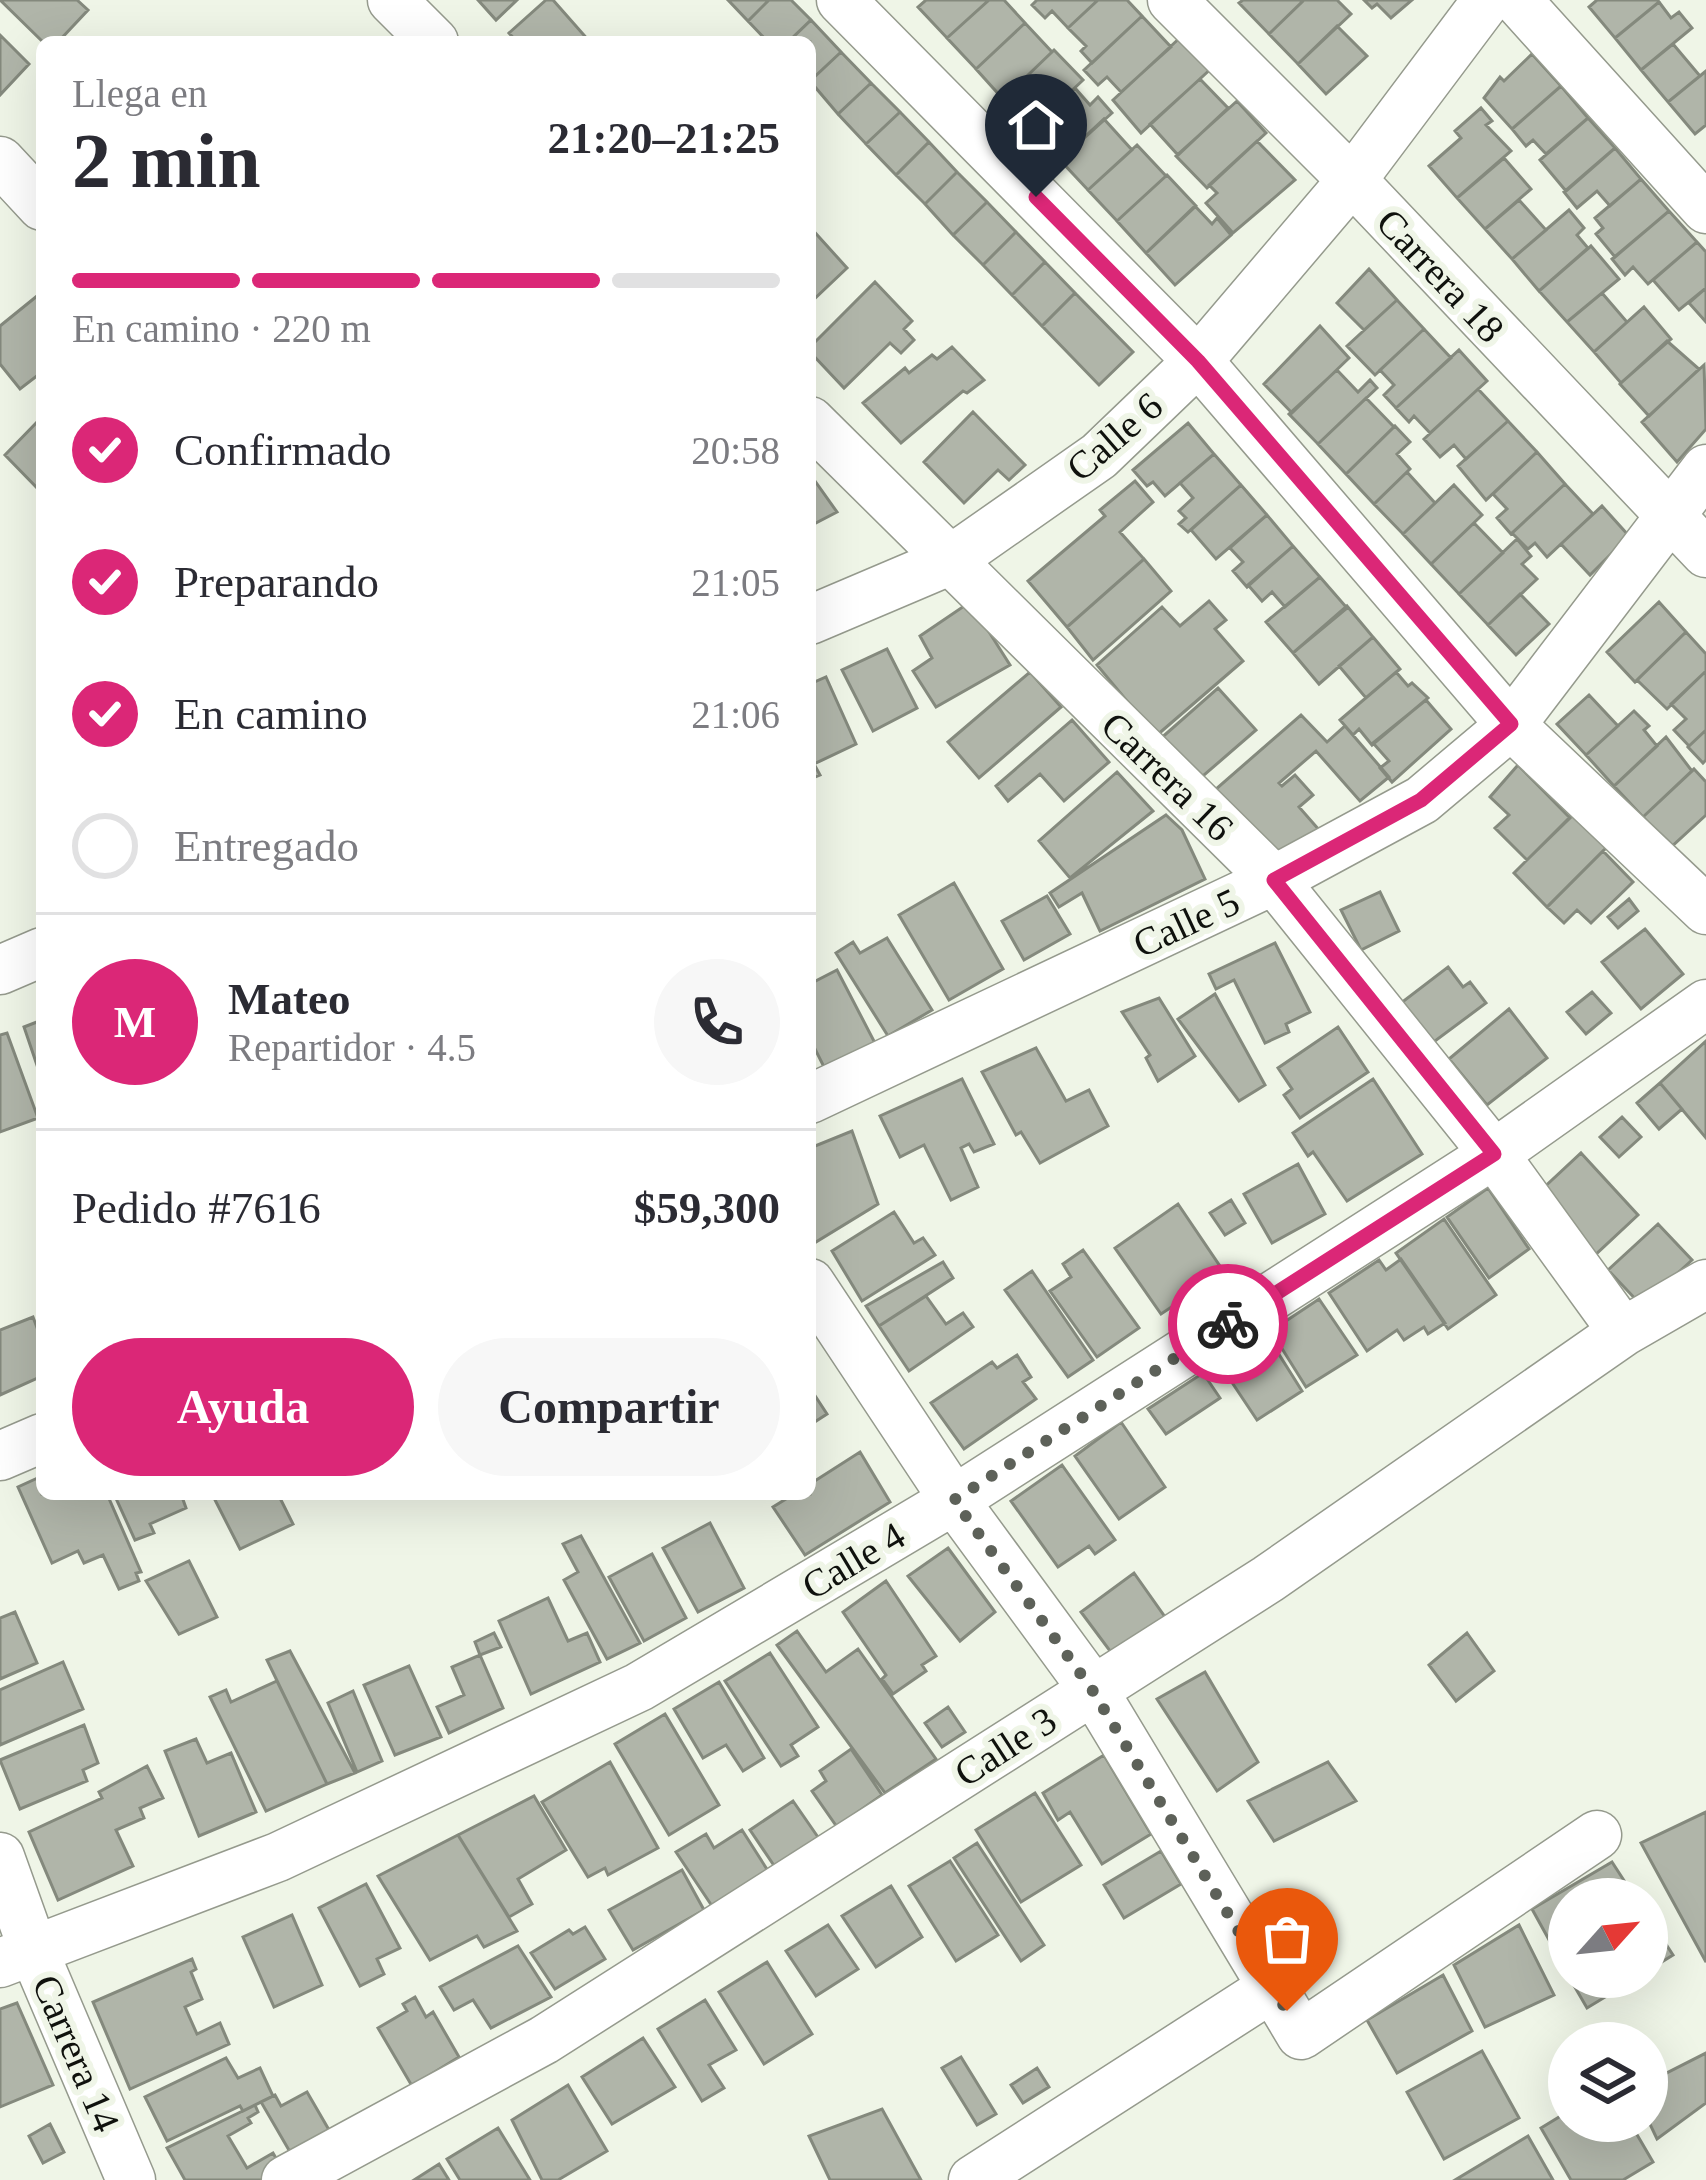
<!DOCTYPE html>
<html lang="es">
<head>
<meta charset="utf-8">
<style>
	:root { --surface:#fff; --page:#f7f7f7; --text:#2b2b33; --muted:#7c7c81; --line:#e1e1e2; --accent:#db2777 }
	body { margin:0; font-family:"Times New Roman",serif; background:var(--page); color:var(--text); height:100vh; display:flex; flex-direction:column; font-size:45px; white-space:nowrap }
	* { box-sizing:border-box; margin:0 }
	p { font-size:39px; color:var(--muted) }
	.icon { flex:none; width:66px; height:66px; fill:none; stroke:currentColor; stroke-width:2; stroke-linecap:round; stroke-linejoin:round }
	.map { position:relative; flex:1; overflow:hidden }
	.panel { position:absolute; left:36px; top:36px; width:780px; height:1464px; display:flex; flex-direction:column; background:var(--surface); border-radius:18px; box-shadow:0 12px 48px #0002 }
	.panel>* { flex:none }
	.needle { width:78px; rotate:63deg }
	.controls { position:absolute; left:1548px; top:1878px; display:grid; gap:24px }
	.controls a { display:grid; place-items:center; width:120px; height:120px; border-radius:50%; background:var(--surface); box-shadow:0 12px 48px #0002; font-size:60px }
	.pin { position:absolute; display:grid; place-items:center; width:102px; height:102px; color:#fff; margin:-123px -51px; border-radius:50% 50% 50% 0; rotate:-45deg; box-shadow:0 0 12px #0007 }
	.pin .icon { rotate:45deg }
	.courier { position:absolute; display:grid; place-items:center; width:120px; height:120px; margin:-60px; border:9px solid #db2777; border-radius:50%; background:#fff; color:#222; box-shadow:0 3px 15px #0007 }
	.overview em { font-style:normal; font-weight:600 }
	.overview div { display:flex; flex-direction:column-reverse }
	.overview { display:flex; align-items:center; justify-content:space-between; height:204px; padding:0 36px }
	h1 { font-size:78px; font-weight:600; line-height:90px }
	.bar { display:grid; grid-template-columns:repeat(4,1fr); gap:18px 12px; align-content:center; height:144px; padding:0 36px }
	.bar i { height:15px; border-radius:9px; background:var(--line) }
	.bar .selected { background:var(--accent) }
	.bar p { grid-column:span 4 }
	.line { display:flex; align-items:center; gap:30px; padding:0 36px; border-top:3px solid var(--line) }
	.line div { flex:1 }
	.round { display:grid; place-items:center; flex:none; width:126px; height:126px; border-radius:63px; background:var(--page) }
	ol { padding:0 36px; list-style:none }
	li { display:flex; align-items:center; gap:36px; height:132px }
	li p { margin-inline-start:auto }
	li .icon { padding:12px; border-radius:50%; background:var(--accent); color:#fff; stroke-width:4 }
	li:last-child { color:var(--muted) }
	li i { width:66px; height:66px; border:6px solid var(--line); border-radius:50% }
	.cta { display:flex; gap:24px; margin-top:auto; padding:24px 36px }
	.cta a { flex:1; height:138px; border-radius:72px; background:var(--accent); color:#fff; font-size:48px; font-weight:600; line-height:138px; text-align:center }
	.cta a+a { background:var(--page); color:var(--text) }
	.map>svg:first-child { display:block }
	.building { fill:#b0b5a9; stroke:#84897d; stroke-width:3 }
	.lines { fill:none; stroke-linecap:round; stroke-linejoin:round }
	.street-casing { stroke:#959a8d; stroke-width:51 }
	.street { stroke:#fff; stroke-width:48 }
	.done { stroke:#5d6159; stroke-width:12; stroke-dasharray:0 21.6 }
	.route { stroke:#db2777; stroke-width:15 }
	.labels { text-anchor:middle; stroke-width:12; stroke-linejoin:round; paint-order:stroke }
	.street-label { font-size:39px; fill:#0f110d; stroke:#eff5e7 }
</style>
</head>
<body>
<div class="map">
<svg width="1706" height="2180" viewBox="0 0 1706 2180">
	<rect width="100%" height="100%" fill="#eff5e7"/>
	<path class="building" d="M0,0h77l11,10 -30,32h-15z
		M478,0h39l-21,20z
		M546,0h7l37,42h-73l-8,-9z
		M728,0h41l-21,21z
		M769,0h22l20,20 -23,22h-20l-20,-21z
		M926,0h63l-42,38 -29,-31z
		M989,0h15l21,23 -49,46 -29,-31z
		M1037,0h61l-30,28 -16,-17 -7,7 -13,-13z
		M1098,0h29l15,16 -50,47 -11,-12 5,-5 -18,-18z
		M1243,0h57l2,2 -33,32 -30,-31z
		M1304,0h33l14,14 -53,50 -29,-30z
		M1364,0h48l-21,18 -14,-14 -5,4z
		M1597,0h60l2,2 -44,36 -26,-31z
		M1659,2l12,16 8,-6 13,16 -51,42 -26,-32z
		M1142,16l29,31 -50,45 -14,-15 -9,8 -14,-15z
		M811,20l30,32 -31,29v-39h-22z
		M1025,23l27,29 -49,47 -27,-30z
		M1337,26l30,30 -41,38 -28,-30z
		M1185,33l30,32 -74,68 -28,-33z
		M0,35l29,29 -29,31z
		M1673,44l27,32 -32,26 -27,-32z
		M1054,50l29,30 -52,49 -28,-30z
		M841,52l30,31 -33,31 -28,-33z
		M1532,54l29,32 -49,43 -28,-31 16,-21 4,4z
		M1706,71v54l-11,9 -27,-32z
		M1200,79l28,29 -50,47 -28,-31z
		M871,83l29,29 -34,32 -28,-30z
		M1561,86l27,32 -42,36 -13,-14 -7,6 -14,-17z
		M1075,88l15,17 8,-8 14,16 -52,47 -29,-31z
		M1237,101l29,32 -59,55 -31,-32z
		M1481,108l11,13 -6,4 25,26 -54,47 -28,-32 32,-28 -6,-7z
		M900,112l29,30 -33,33 -30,-31z
		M1588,118l27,30 -49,43 -26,-31z
		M1104,119l28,31 -44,40 -28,-30z
		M1257,141l38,39 -62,53 -27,-30 11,-10 -8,-8z
		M929,142l28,30 -32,32 -29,-29z
		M1137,145l29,31 -49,45 -29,-31z
		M1615,148l26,31 -31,27 -13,-15 -20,17 -13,-16z
		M1504,158l27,31 -46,40 -28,-31z
		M957,172l30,30 -34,33 -28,-31z
		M1167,175l29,31 -50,47 -29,-32z
		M1641,179l28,32 -54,46 -19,-23 7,-6 -8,-10z
		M1519,200l27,30 -34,29 -27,-30z
		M987,202l29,30 -33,33 -30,-30z
		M1195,206l17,18 5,-6 14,17 -56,50 -29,-32z
		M1569,210l15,18 -7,7 11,13 -49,43 -27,-32z
		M1669,211l28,31 -49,42 -15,-17 -8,8 -13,-16z
		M810,227l37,41 -37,35z
		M1016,232l29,30 -33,33 -29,-30z
		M1697,242l9,10v36l-27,22 -26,-30z
		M1591,246l28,33 -52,43 -28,-31z
		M1045,262l30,31 -33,33 -30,-31z
		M1369,269l28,31 -33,30 -27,-27z
		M875,282l37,39 -8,8 10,11 -13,13 -11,-10 -46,45 -34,-36v-5z
		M1706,288v34l-17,-19z
		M42,292v80l-22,17 -20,-25v-38z
		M1075,293l58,59 -34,33 -57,-59z
		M1602,293l25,29 -33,30 -27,-30z
		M1397,300l27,29 -49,46 -28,-29z
		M1644,307l27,32 -50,44 -27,-31z
		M1320,326l29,32 -57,55 -28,-29z
		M1424,329l27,29 -55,50 -12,-13 10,-10 -14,-15z
		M1667,341l32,28 -50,47 -29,-32z
		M952,347l32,33 -17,13 -4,-2 -62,52 -38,-40 42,-35 4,5 23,-18 5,4z
		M1459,350l28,31 -57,52 -16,-17 -5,6 -13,-14z
		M1704,365l2,64 -29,33 -35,-40z
		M1337,370l21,22 12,-12 7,8 -59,56 -29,-30z
		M1478,389l30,32 -42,38 -12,-14 -14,12 -16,-18z
		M1366,398l28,29 -48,47 -28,-30z
		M973,412l52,53 -16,15 -11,-10 -34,33 -40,-41z
		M42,417v76l-37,-38z
		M1508,421l29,31 -51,48 -28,-34z
		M1188,423l26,31 -49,42 -12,-14 -6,4 -14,-16z
		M1395,426l15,16 -13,12 13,15 -36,35 -28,-30z
		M1537,452l28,32 -54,50 -14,-16 10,-9 -14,-15z
		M1214,454l27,31 -53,47 -9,-8 7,-6 -7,-7 14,-13 -13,-15z
		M1407,472l28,31 -32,31 -29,-30z
		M810,474l27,38 -27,14z
		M1135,481l18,21 -33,30 24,27 -77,68 -39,-46 77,-65 -5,-6z
		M1565,484l28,30 -46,43 -12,-14 -7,6 -16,-16z
		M1241,485l26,30 -51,44 -25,-29z
		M1454,485l28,30 -51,49 -28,-30z
		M1602,506l27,30 -39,39 -29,-31z
		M1267,515l26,31 -46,41 -14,-16 10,-9 -13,-14z
		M1474,523l29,30 -44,41 -28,-30z
		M1517,539l14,17 -9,8 15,15 -49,46 -29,-31z
		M1293,546l27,31 -35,30 -13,-15 -10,9 -14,-16z
		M1144,559l27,32 -78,69 -26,-33z
		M1320,577l27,31 -54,45 -27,-31z
		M1520,594l29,30 -33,31 -28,-30z
		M1209,601l17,19 -11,9 28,32 -87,75 -59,-71 65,-58 18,19z
		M970,602l40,63 -74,42 -23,-36 19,-13 -12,-22z
		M1659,602l27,30 -51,50 -28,-30z
		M1347,606l26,31 -54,47 -26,-31z
		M1686,632l20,22v17l-39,38 -30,-29z
		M1373,637l27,32 -34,29 -27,-32z
		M887,649l30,59 -44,23 -31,-61z
		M1706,671v59l-17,16 -15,-16 12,-11 -15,-15z
		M1030,672l31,35 -82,71 -31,-36z
		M1396,672l12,14 4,-3 16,15 -56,47 -13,-16 -6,6 -13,-15z
		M826,677l30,67 -42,20 6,11 -10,4v-95z
		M1218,688l38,42 -60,52 -37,-42z
		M1589,695l29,31 -32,29 -29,-31z
		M1426,700l25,29 -59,53 -12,-14 9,-7 -16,-18z
		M1634,711l15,15 -5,4 13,16 -43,40 -28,-31z
		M1301,715l26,27 18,-16 44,51 -29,24 -44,-50 -37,32 3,3 13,-11 18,20 -14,12 21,24 -41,30 -71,-65z
		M1072,720l37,42 -45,39 -24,-27 -32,27 -12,-15z
		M1706,730v30l-3,3 -15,-16z
		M1666,737l26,34 -49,46 -29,-31z
		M1518,765l52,53 -43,42 -32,-32 14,-13 -19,-18z
		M1694,769l12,13v33l-36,33 -27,-31z
		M1117,772l36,39 -83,67 -31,-37z
		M1576,811l34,33 -63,63 -33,-34z
		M1166,815l16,15 23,49 -105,52 -18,-38 -23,14 -9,-14z
		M1603,851l30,31 -42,41 -14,-13 -13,13 -17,-16z
		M954,883l49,86 -54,31 -50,-85z
		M1380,892l19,39 -38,19 -20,-40z
		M1047,896l23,38 -46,26 -22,-39z
		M1629,899l9,12 -20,17 -10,-11z
		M1645,929l38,45 -42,35 -39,-47z
		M887,938l45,72 -44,26 -52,-83 17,-11 7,11z
		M1275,943l35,69 -24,12 3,8 -24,11 -31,-63 -18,9 -7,-15z
		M1448,967l15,20 7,-5 16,21 -55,41 -30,-41z
		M837,970l38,73 -50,26 -15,-30v-55z
		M1592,992l19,21 -25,21 -19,-22z
		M1215,994l50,91 -26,16 -61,-82z
		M1159,998l36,58 -37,25 -12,-23 4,-3 -28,-43z
		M1509,1009l38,49 -60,47 -38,-46z
		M42,1020v60l-18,-53z
		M1338,1027l30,45 -68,46 -16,-23 8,-6 -14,-21z
		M7,1033l31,85 -38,14v-97z
		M1706,1041v97l-46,-55z
		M1036,1048l30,53 23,-11 19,36 -68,37 -19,-31 -5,3 -34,-63z
		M962,1079l32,65 -20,8 -5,-8 -8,4 17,39 -27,13 -27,-55 -24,12 -20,-41z
		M1373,1079l49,75 -75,47 -34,-49 -5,4 -15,-23z
		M1660,1083l22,26 -23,20 -22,-26z
		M1622,1117l19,20 -22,20 -19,-20z
		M852,1131l26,73 -67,41 -1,-97z
		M1581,1153l57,62 -43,40 -57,-62z
		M1298,1164l27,50 -53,29 -28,-49z
		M1488,1188l41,61 -40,29 -42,-61z
		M1231,1200l14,23 -20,12 -15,-22z
		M1178,1204l46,68 -63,42 -46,-66z
		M894,1212l20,31 9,-5 12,17 -73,46 -30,-50z
		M1444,1219l52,76 -48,34 -52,-76z
		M1658,1224l34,36 -50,46 -34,-36z
		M1083,1250l56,78 -42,29 -47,-66 21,-14 -8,-13z
		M1401,1259l44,64 -17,11 -4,-7 -20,13 -7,-10 -30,21 -38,-58 50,-33 7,10z
		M943,1262l10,16 -74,48 -13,-20z
		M1032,1271l61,89 -25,17 -63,-87z
		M926,1296l20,28 17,-11 10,14 -64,44 -30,-45z
		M1319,1299l38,56 -51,32 -35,-56z
		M33,1317l9,24v35l-42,19v-65z
		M1263,1329l39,62 -45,29 -40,-60z
		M1017,1355l14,22 -8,5 13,17 -72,50 -33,-46 61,-41 5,6z
		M1203,1373l17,25 -54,36 -18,-25z
		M810,1388l17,26 -17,11z
		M1121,1422l44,65 -46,32 -44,-63z
		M860,1452l30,50 -85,53 -32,-48 21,-13h16v-10z
		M1062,1465l53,75 -20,14 -6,-8 -31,21 -47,-66z
		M42,1476v18h65l34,78 -5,1 3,8 -20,8 -16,-34 -19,8 -6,-12 -26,12 -34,-76z
		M114,1494h67l5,14 -36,16 4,9 -19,7z
		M212,1494h66l15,30 -53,25z
		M710,1523l34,65 -46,24 -35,-64z
		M581,1536l59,107 -33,16 -43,-79 14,-8 -15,-28z
		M948,1548l47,64 -35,29 -52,-65z
		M652,1554l34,64 -42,23 -35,-64z
		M189,1561l28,56 -38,17 -33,-53z
		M1134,1573l31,44 -52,38 -32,-43z
		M886,1581l50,75 -14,9 4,6 -33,23 -11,-15 4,-4 -43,-63z
		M548,1598l20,43 19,-8 13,29 -69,32 -32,-73z
		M15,1612l22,51 -37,16v-61z
		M797,1631l29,41 32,-23 78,110 -51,34 -108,-148z
		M494,1633l7,14 -21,8 -5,-13z
		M1467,1633l27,38 -38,30 -27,-36z
		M290,1651l65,122 -28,11 -60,-124z
		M770,1653l48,74 -27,18 7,11 -17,10 -56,-85z
		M480,1655l23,53 -54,25 -12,-26 27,-12 -12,-28z
		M63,1662l20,47 -83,36v-55z
		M409,1666l32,71 -46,18 -31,-70z
		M1205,1672l53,90 -41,29 -60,-92z
		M277,1681l50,103 -61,27 -56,-114 16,-7 5,12z
		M719,1682l45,76 -21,13 -17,-26 -23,13 -29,-49z
		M353,1691l29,70 -25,11 -29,-69z
		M948,1707l17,25 -23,15 -17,-24z
		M665,1714l54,91 -50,30 -54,-91z
		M84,1725l14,38 -15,7 4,11 -67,28 -20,-49z
		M196,1739l11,24 24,-10 25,59 -57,24 -34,-85z
		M851,1749l31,46 -45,32 -25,-36 14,-10 -6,-10z
		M1104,1755l47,79 -49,30 -32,-52 -12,8 -15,-27z
		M610,1762l48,86 -50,27 -3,-7 -17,9 -46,-75z
		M1328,1762l28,39 -82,40 -26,-40z
		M147,1766l16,32 -23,10 4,10 -28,12 17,36 -75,34 -29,-68 73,-34 -3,-6z
		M1035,1793l46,72 -60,37 -45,-72z
		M534,1796l32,54 -48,29 14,25 -23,13 -51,-82z
		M793,1801l27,39 -43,30 -27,-40z
		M1706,1812v150l-65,-119z
		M742,1830l28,44 -56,35 -38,-57 30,-18 8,14z
		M458,1835l59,96 -33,16 -7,-11 -47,24 -52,-84z
		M977,1843l67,102 -23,16 -67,-103z
		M1161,1851l20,33 -57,34 -20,-33z
		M950,1861l48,74 -42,26 -47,-75z
		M1612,1862l24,37h-67v77l-37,-67z
		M682,1870l22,40 -71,40 -24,-40z
		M366,1884l34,64 -23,11 7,15 -24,12 -41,-78z
		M891,1886l31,51 -46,30 -34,-51z
		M292,1915l30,70 -48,22 -31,-70z
		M1647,1915l26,40 -26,16z
		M828,1925l30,44 -42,27 -30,-45z
		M1519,1925l35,70 -69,32 -31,-62z
		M585,1927l20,32 -50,30 -24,-36 38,-23 4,4z
		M518,1946l33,51 -60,31 -18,-28 -19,10 -14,-23z
		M192,1959l4,10 -5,3 11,27 -17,8 12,27 23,-11 9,21 -99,45 -37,-87z
		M767,1962l45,72 -48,30 -45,-72z
		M1443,1975l29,56 -75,42 -30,-53z
		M1569,1977h69l-51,31z
		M415,1997l11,20 7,-5 26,45 -47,29 -34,-58 29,-17 -4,-7z
		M705,2000l31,50 -27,15 15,23 -22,13 -44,-72z
		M17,2003l36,82 -53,22v-98z
		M643,2038l32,49 -63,37 -30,-47z
		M1482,2051l37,67 -75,41 -37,-67z
		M1706,2053v50l-49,36 -10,-21v-35z
		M961,2057l35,57 -19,11 -35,-57z
		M226,2058l12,20 22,-10 13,28 -30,15 -3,-5 -73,35 -22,-44z
		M1037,2068l12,19 -26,16 -12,-18z
		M568,2085l39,66 -49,29h-16l-30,-60z
		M307,2092l29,50 -39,22 -36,-62 14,-7 6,11z
		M255,2105l3,7 -10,6 3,5 -23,13 19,32 26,-15 11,19 -14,8h-85l-18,-32z
		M882,2109l39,71h-91l-21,-44z
		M1569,2111v10h60l24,41 -30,18h-52l-30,-52z
		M50,2124l14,28 -21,11 -14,-27z
		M498,2128l32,52h-70l-13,-21z
		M1528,2136l25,44h-98z
		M439,2164l10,16h-35z"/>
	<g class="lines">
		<g class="street-casing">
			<path id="street" d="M392,0l42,42
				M841,0l357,361 313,364 195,185
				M1172,0l180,180 354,373
				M1517,0l189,209
				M0,161l42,45
				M810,421l464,459 220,274 129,178
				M810,620l139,-59 150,-105 99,-95 154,-181 135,-180
				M0,970l42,-18
				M810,1099l464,-219 148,-80 89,-75 195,-256
				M810,1283l144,217 138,188 209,347 296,-200
				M0,1456l42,-18
				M0,1857l34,95 97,228
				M0,1963l278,-106 361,-170 315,-187 540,-346 212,-150
				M286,2180l258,-140 724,-461 355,-247 83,-48
				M973,2180l300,-193"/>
		</g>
		<use href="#street" class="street"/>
	</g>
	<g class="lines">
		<path class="done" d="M1228,1324l-274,176 137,188 196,323"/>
		<path class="route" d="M1036,197l162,164 313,363 -90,76 -147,80 220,274 -266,170"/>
	</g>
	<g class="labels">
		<g class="street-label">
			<text transform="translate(1441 275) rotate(47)" y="14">Carrera 18</text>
			<text transform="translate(1114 436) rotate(-41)" y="14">Calle 6</text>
			<text transform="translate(1168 776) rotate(44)" y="14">Carrera 16</text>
			<text transform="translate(1186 922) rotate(-25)" y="14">Calle 5</text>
			<text transform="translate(853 1560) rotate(-31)" y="14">Calle 4</text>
			<text transform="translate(1005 1746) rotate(-33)" y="14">Calle 3</text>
			<text transform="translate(77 2053) rotate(67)" y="14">Carrera 14</text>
		</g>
	</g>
</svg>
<div class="controls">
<a><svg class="needle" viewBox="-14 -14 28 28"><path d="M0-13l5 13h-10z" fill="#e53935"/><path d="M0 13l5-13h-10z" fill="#7c7c81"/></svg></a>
<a><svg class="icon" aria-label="layers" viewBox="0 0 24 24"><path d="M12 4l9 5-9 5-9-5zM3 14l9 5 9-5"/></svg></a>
</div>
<div class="pin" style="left:1287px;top:2011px;background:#ea580c"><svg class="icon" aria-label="bag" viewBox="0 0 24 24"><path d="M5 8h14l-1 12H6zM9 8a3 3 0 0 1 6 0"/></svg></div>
<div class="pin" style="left:1036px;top:197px;background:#1f2937"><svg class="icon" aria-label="home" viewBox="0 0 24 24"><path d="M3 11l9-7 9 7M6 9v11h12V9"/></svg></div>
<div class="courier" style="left:1228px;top:1324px"><svg class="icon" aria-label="bike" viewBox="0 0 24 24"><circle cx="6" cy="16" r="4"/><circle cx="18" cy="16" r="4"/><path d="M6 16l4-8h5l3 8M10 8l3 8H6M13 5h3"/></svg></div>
<section class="panel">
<div class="overview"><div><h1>2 min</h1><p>Llega en</p></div><em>21:20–21:25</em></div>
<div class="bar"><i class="selected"></i><i class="selected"></i><i class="selected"></i><i></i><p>En camino · 220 m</p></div>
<ol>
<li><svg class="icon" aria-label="check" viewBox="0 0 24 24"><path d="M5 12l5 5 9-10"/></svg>Confirmado<p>20:58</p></li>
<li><svg class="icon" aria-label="check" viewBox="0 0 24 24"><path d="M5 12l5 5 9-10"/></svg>Preparando<p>21:05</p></li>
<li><svg class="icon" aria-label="check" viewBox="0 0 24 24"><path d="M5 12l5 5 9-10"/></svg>En camino<p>21:06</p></li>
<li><i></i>Entregado</li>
</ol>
<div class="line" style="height:216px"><b class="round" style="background:var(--accent);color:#fff">M</b><div><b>Mateo</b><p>Repartidor · 4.5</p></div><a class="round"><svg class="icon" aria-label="phone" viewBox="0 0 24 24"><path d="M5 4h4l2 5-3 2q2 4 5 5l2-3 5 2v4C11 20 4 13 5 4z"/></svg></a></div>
<div class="line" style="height:156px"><div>Pedido #7616</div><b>$59,300</b></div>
<div class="cta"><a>Ayuda</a><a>Compartir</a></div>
</section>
</div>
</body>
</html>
